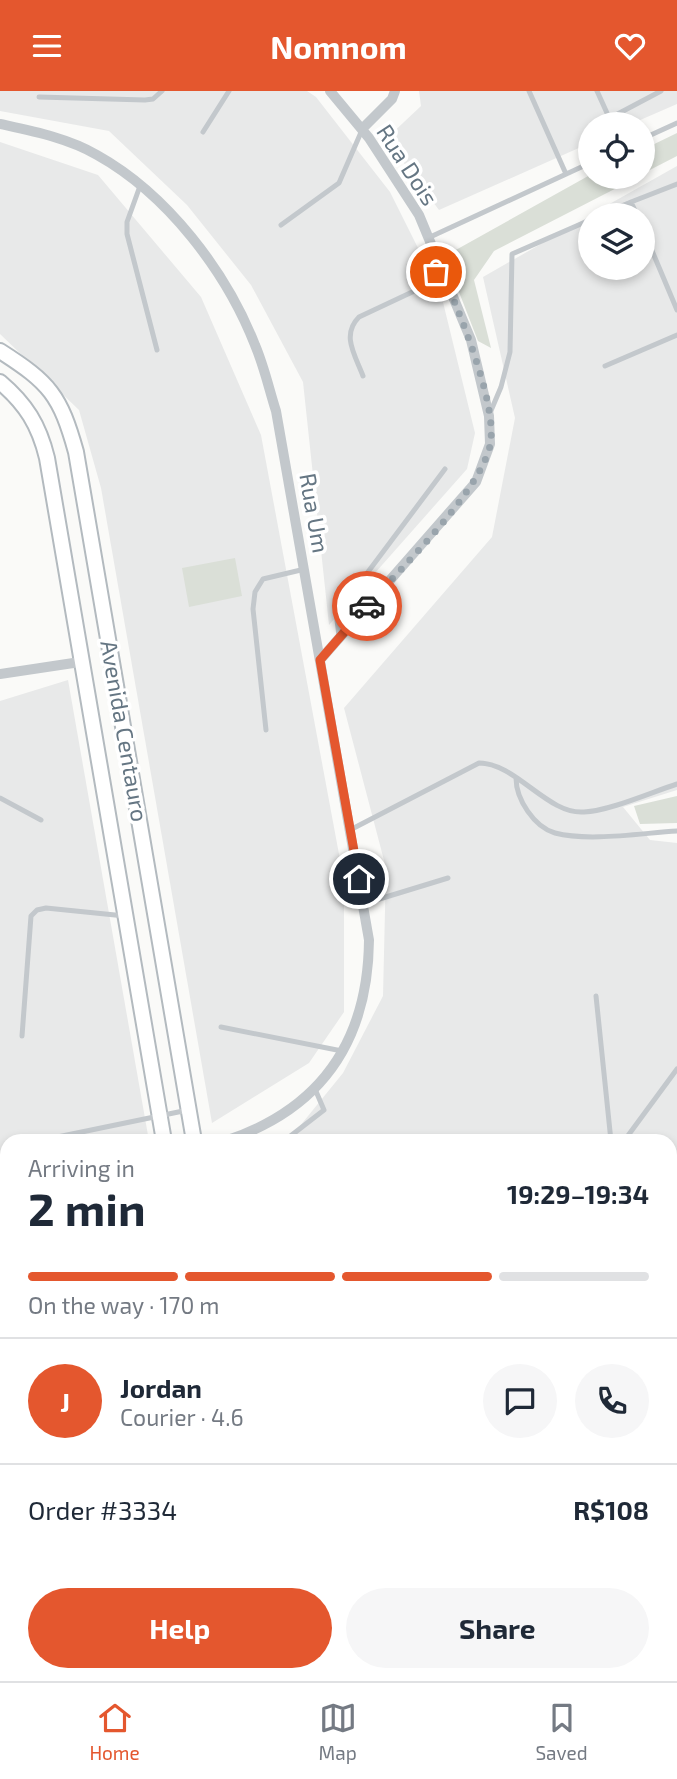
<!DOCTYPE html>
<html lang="en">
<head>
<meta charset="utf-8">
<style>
	:root { --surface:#fff; --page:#f6f6f7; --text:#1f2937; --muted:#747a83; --line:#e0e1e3; --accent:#e4572e }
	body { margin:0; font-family:"Exo 2",sans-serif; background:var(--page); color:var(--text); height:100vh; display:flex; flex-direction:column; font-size:26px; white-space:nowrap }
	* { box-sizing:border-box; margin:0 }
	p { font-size:23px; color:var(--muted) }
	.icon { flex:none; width:38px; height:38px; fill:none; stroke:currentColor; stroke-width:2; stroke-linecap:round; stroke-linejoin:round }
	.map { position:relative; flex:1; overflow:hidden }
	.details { position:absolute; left:0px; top:1043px; width:677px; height:548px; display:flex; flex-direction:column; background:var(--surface); border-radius:21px 21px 0 0; box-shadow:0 4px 10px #0003 }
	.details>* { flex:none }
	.fabs { position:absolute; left:578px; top:21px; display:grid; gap:14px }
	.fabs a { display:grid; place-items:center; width:77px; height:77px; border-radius:50%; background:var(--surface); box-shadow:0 4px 10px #0003; font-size:35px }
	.pin { position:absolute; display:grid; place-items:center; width:60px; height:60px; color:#fff; margin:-30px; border:4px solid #fff; border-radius:50%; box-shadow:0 2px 7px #0007 }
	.courier { position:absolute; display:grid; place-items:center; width:70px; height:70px; margin:-35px; border:5px solid #e4572e; border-radius:50%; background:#fff; color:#222; box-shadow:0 2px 9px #0007 }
	.overview em { font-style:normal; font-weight:700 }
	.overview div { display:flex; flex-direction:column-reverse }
	.overview { display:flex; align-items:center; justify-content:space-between; height:119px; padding:0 28px }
	h1 { font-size:46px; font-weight:700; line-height:52px }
	.bar { display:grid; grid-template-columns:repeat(4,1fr); gap:10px 7px; align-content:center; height:84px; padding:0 28px }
	.bar i { height:9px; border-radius:5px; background:var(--line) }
	.bar .active { background:var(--accent) }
	.bar p { grid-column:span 4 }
	.line { display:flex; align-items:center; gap:18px; padding:0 28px; border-top:2px solid var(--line) }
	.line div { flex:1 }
	.round { display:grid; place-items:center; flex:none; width:74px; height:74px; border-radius:37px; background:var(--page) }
	.action { display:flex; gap:14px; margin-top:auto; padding:14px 28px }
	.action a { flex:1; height:80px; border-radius:42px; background:var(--accent); color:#fff; font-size:28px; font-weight:700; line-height:80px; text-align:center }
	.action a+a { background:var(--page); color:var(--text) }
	header { display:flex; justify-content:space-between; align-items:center; height:91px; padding:0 28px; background:var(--accent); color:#fff; font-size:32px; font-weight:700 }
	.dock { display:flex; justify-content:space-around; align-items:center; height:98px; border-top:2px solid var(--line); background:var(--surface); font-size:19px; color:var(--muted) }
	.dock a { display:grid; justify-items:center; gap:4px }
	.dock .active { color:var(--accent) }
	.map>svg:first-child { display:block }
	.built { fill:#e8e9e9 }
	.green { fill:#dadfd7 }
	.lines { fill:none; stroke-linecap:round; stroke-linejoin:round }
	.secondary-casing { stroke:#b3babf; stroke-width:18 }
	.lane { stroke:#c3c8cc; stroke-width:5 }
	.street { stroke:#c3c8cc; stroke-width:10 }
	.secondary { stroke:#fff; stroke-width:14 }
	.done { stroke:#99a4ac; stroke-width:7; stroke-dasharray:0 12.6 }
	.route { stroke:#e4572e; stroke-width:9 }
	.labels { text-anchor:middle; stroke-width:7; stroke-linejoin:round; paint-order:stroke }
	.street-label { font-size:23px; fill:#657683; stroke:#fff }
</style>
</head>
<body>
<header><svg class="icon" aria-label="menu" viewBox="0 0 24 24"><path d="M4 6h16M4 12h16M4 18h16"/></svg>Nomnom<svg class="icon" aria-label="heart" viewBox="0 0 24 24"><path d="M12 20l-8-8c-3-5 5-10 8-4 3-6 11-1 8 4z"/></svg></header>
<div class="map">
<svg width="677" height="1590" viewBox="0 0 677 1590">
	<rect width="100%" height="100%" fill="#fafaf8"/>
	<path class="built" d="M0,0h307l9,6 74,95 51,102 34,139 -8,36 -138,156 -26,-243 -52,-97 -64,-80 -78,-74 -109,-20z
		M419,0h258v13l-46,20h-41v19l-151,67 -53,-71 35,-33z
		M0,51l98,33 103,122 60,138 83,446v131l-35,51 -97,60 -111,-635 -22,-78 -79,-76z
		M677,75v624l-54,17 27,33 27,3v396l-7,1v-99h-387l12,-9 48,-59 40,-77 3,-128 -42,-160 148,-171 23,-119 -32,-141 107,-61v52h52v-53h-52z
		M68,589l81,461h-142v484l-7,1v-925z
		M677,1184v406h-316l-4,-6h313v-399z
		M12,1584h243l3,6h-258v-4z"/>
	<path class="green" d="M677,42v23l-35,18v-24z
		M590,84l48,2 -144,74 -20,29 17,68 -13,-7 -33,-85z
		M235,467l7,38 -53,11 -7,-39z
		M677,705v27l-37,1 -6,-18z"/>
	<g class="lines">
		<g class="secondary-casing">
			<path id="secondary" d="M0,260c50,32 60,44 76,101l118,689
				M0,291c26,22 39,43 47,76l117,683
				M284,1584l5,6
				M329,1584l5,6"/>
		</g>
		<path class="lane" d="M529,0l37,83
			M597,0l15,33
			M39,6l106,3 8,-1 9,-8
			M610,27l51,-27
			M203,41l26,-41
			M642,48l35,-16
			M140,95l-13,36v12l30,116
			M631,111l46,-18
			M600,124l31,-13 6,13
			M281,134l58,-42 23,-53
			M642,136l35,83
			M428,147l162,-75
			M605,275l72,-31
			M363,285c-8,-21 -22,-41 -4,-59l66,-31 15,-19
			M490,322l11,-26 9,-35 2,-98 78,-34
			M339,545l-2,-16 4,-12 104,-139
			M266,639l-13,-121 2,-17 8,-13 42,-10
			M516,687c0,21 18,49 39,55 34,9 87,0 122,-2
			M0,707l41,22
			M350,739l129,-67c37,0 69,52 105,49 25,-1 68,-20 93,-28
			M363,813l85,-26
			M596,905l15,145
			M221,936l121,24
			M22,945l9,-120 6,-6 9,-2 79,8
			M38,1050l150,-31
			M284,1050l40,-31 -9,-21
			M624,1050l53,-72
			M670,1265h7
			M88,1590l2,-6"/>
		<path class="street" d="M0,33c32,7 68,14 97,31 70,39 129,116 158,190 9,21 14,44 21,66l93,529c-1,100 -47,169 -144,201
			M362,38l30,-30 3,-8
			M320,569l156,-178 14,-38 -1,-28 -18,-76 -52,-125 -50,-77 -39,-47
			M0,583l80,-12
			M670,1164l7,-2
			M0,1558l7,-1"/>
		<use href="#secondary" class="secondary"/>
	</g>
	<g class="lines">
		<path class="done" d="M367,515c35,-39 111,-112 123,-160 9,-41 -33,-139 -50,-179l-4,5"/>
		<path class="route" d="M359,788l-39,-219 47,-54"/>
	</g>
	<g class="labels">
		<g class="street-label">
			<text transform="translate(407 74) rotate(57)" y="8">Rua Dois</text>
			<text transform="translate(314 422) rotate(80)" y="8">Rua Um</text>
			<text transform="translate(124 640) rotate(80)" y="8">Avenida Centauro</text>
		</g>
	</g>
</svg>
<div class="fabs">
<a><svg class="icon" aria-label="locate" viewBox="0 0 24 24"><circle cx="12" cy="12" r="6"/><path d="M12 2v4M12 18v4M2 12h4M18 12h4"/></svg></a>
<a><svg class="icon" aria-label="layers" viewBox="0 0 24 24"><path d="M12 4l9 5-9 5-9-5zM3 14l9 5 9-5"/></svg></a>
</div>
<div class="pin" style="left:436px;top:181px;background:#ea580c"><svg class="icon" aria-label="bag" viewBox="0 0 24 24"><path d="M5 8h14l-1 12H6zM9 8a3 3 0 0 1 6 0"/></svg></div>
<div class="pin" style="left:359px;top:788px;background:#1f2937"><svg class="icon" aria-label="home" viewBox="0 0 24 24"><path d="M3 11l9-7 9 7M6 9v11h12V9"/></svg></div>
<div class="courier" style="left:367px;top:515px"><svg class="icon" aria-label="car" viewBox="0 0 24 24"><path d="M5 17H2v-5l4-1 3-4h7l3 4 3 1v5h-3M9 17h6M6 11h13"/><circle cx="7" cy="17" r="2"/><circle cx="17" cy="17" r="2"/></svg></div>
<section class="details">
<div class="overview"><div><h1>2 min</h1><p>Arriving in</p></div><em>19:29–19:34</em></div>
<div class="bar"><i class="active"></i><i class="active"></i><i class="active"></i><i></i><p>On the way · 170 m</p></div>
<div class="line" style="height:126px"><b class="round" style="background:var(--accent);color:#fff">J</b><div><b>Jordan</b><p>Courier · 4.6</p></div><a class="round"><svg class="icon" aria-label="chat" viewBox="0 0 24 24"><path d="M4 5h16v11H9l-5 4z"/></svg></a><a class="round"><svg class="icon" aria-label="phone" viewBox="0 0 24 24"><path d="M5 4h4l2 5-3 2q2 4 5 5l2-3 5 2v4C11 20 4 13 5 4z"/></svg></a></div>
<div class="line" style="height:91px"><div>Order #3334</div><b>R$108</b></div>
<div class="action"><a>Help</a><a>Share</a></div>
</section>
</div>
<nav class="dock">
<a class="active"><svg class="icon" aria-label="home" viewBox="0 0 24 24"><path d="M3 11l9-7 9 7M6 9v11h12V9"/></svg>Home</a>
<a><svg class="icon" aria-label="map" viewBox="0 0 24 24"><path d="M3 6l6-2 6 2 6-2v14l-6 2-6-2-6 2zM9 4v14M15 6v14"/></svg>Map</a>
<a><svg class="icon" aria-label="saved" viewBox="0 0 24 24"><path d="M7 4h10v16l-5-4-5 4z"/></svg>Saved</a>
</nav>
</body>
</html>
